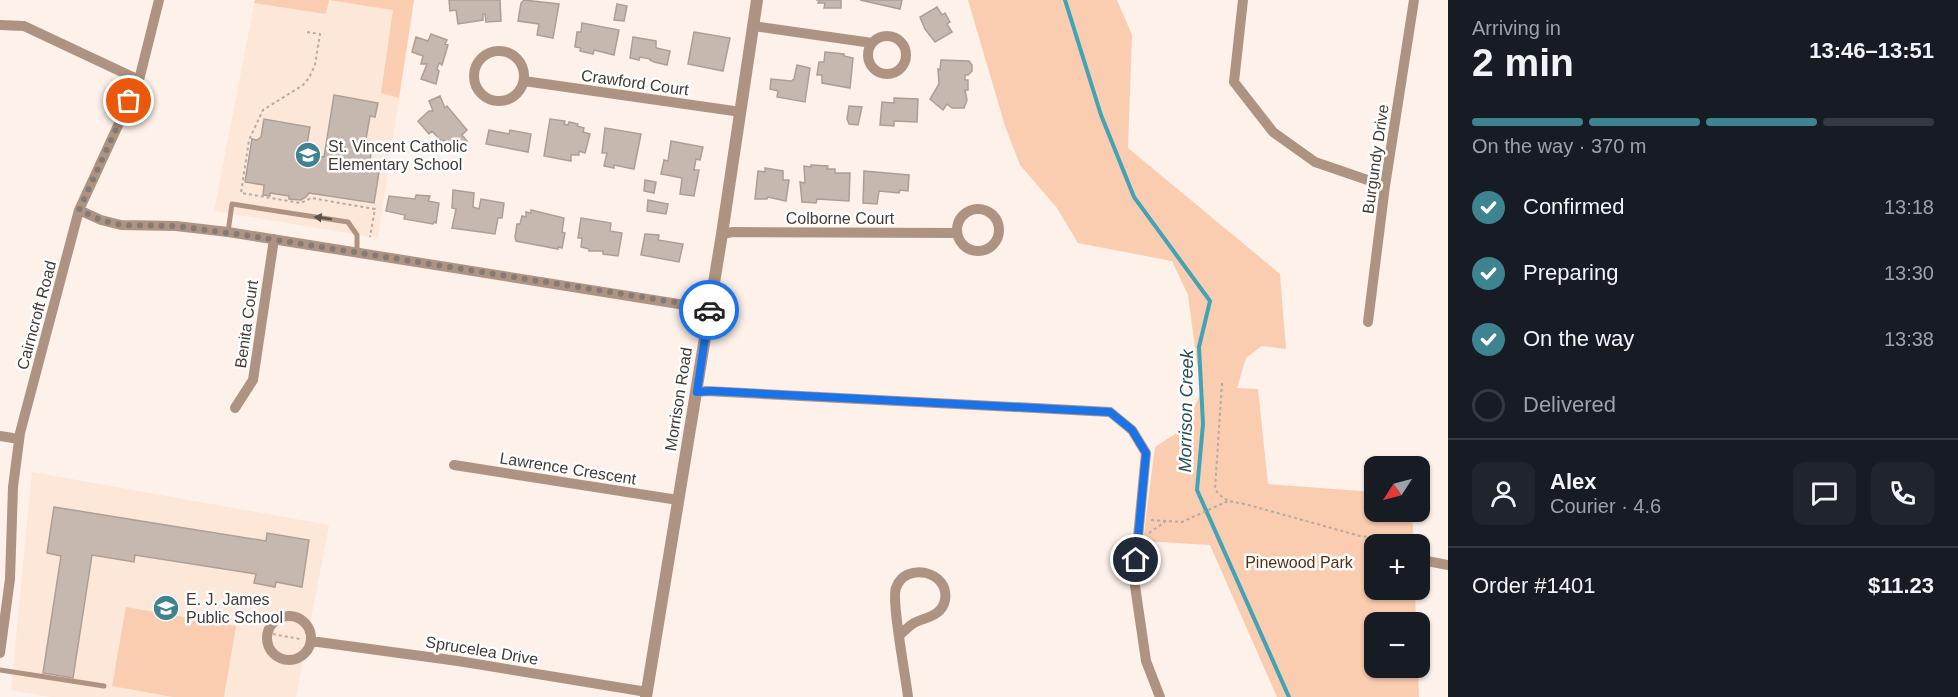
<!DOCTYPE html>
<html lang="en">
<head>
<meta charset="utf-8">
<style>
	:root { --surface:#171b24; --page:#20242c; --text:#f1f3f6; --muted:#9ea1a6; --line:#363941; --accent:#3e8390 }
	body { margin:0; font-family:Helvetica,sans-serif; background:var(--page); color:var(--text); height:100vh; display:flex; flex-direction:column; font-size:22px; white-space:nowrap }
	* { box-sizing:border-box; margin:0 }
	p { font-size:20px; color:var(--muted) }
	.icon { flex:none; width:33px; height:33px; fill:none; stroke:currentColor; stroke-width:2; stroke-linecap:round; stroke-linejoin:round }
	.map { position:relative; flex:1; overflow:hidden }
	.details { display:flex; flex-direction:column; background:var(--surface); width:510px }
	.details>* { flex:none }
	.needle { width:39px; rotate:234deg }
	.buttons { position:absolute; left:1364px; top:456px; display:grid; gap:12px }
	.buttons a { display:grid; place-items:center; width:66px; height:66px; border-radius:12px; background:var(--surface); box-shadow:0 2px 4px #0004; font-size:30px }
	.pin { position:absolute; display:grid; place-items:center; width:51px; height:51px; color:#fff; margin:-26px; border:3px solid #fff; border-radius:50%; box-shadow:0 2px 6px #0007 }
	.courier { position:absolute; display:grid; place-items:center; width:60px; height:60px; margin:-30px; border:4px solid #1a73e8; border-radius:50%; background:#fff; color:#222; box-shadow:0 2px 8px #0007 }
	.overview em { font-style:normal; font-weight:700 }
	.overview div { display:flex; flex-direction:column-reverse }
	.overview { display:flex; align-items:center; justify-content:space-between; height:102px; padding:0 24px }
	h1 { font-size:39px; font-weight:700; line-height:45px }
	.bar { display:grid; grid-template-columns:repeat(4,1fr); gap:9px 6px; align-content:center; height:72px; padding:0 24px }
	.bar i { height:8px; border-radius:4px; background:var(--line) }
	.bar .selected { background:var(--accent) }
	.bar p { grid-column:span 4 }
	.line { display:flex; align-items:center; gap:15px; padding:0 24px; border-top:2px solid var(--line) }
	.line div { flex:1 }
	.round { display:grid; place-items:center; flex:none; width:63px; height:63px; border-radius:12px; background:var(--page) }
	ol { padding:0 24px; list-style:none }
	li { display:flex; align-items:center; gap:18px; height:66px }
	li p { margin-inline-start:auto }
	li .icon { padding:6px; border-radius:50%; background:var(--accent); color:#fff; stroke-width:4 }
	li:last-child { color:var(--muted) }
	li i { width:33px; height:33px; border:3px solid var(--line); border-radius:50% }
	main { display:flex; flex:1; min-height:0 }
	.map>svg:first-child { display:block }
	.built { fill:#fde7d9 }
	.green { fill:#facdb0 }
	.lines { fill:none; stroke-linecap:round; stroke-linejoin:round }
	.stream { stroke:#41a3b5; stroke-width:4 }
	.building { fill:#c6b8af; stroke:#ac9e96; stroke-width:1.5 }
	.path { stroke:#b5aba5; stroke-width:2; stroke-dasharray:3 3; stroke-linecap:butt }
	.service { stroke:#af9382; stroke-width:5 }
	.minor { stroke:#af9382; stroke-width:10 }
	.tertiary { stroke:#af9382; stroke-width:12 }
	.oneway { fill:#5d524a }
	.done { stroke:#837b76; stroke-width:6; stroke-dasharray:0 10.8 }
	.route { stroke:#1a73e8; stroke-width:8 }
	.labels { text-anchor:middle; stroke-width:5; stroke-linejoin:round; paint-order:stroke }
	.street-label { font-size:16px; fill:#423c38; stroke:#fff }
	.poi-label { font-size:16px; fill:#423c38; stroke:#fff; text-anchor:start }
	.park-label { font-size:16px; fill:#582f10; stroke:#fff }
	.water-label { font-size:18px; font-style:italic; fill:#244f57; stroke:#fff }
</style>
</head>
<body>
<main>
<div class="map">
<svg width="1448" height="697" viewBox="0 0 1448 697">
	<rect width="100%" height="100%" fill="#fdf1e9"/>
	<path class="built" d="M255,0h159l-36,238 -164,-27z
		M32,472l297,53 -33,172h-246l-39,-7z"/>
	<path class="green" d="M255,0h159l-15,98 -18,-5 12,-83 -64,-10 -3,14 -72,-11z
		M968,0h149l15,35 -4,113 152,126 6,75 -24,-3 -16,12 -9,30 21,1 10,95 106,8v20h38l2,32h-40v46h41l1,32h-42v46h44l1,29h-142l-67,-152 -67,-4 12,-94 29,-19 17,-35 -13,-98 -16,-34 -94,-18 -21,-35 -37,-43 -15,-39z
		M126,607l110,19 -12,71h-51l-61,-11z"/>
	<g class="lines">
		<path class="stream" d="M1065,0l36,115 33,82 76,104 -11,46 4,77 -6,66 92,207"/>
	</g>
	<path class="building" d="M449,0h51l1,21 -15,1 -1,-8h-2v6l-25,4 -2,-14 -6,1z
		M524,0l35,4 -6,34 -16,-3 2,-11 -21,-3 3,-18z
		M816,0h25v8h-17l1,-5h-7l1,-3z
		M860,0h42l-2,9z
		M617,4l10,2 -3,15 -10,-1z
		M937,7l5,8 3,-2 5,9 -3,2 5,8 -17,10 -10,-13 -5,-12z
		M582,23l37,7 -5,25 -20,-5 -1,4 -13,-3 1,-3 -6,-1 2,-15h4z
		M694,32l36,6 -7,33 -35,-7z
		M431,34l16,6 -2,4 3,1 -6,20 -3,-2 -2,6 2,2 -3,13 -15,-5 6,-15h-6l2,-8 -11,-4 4,-15 12,4z
		M633,37l23,4v7l14,3 -3,14 -13,-3 -4,-2v-1l-10,-2 -1,3 -9,-2z
		M825,52l19,2v2l9,2 -3,30 -28,-5v-8h-5l2,-13h5z
		M941,60l28,1 3,4v6l-4,4h-3v5h3v10h-3l2,10 -3,8h-12l-5,-4 -4,6 -13,-11 9,-15 -1,-15 2,1z
		M797,65l13,3 -5,34 -28,-5 1,-6 -8,-2 1,-10 20,2 3,-2z
		M334,95l44,8 -3,14 -5,-1 -4,23 6,5 -2,17 -8,2 -1,6 18,3 -5,31 -65,-10 -3,4 -5,3 -12,-1v-3l-19,-3v3l-7,-1 1,-10 -19,-3 7,-43 5,1 4,-3 3,-18 46,8 -3,17 5,1 -2,8 2,2 12,2z
		M440,96l5,12 2,-2 20,24 -5,5 5,6 -9,8 -6,-6 -3,3 -5,-6 -2,2 -10,-11 -3,3 -11,-13 11,-10h4l-4,-10z
		M894,98l24,1 -1,23 -23,-1v5l-14,-1 2,-23 12,1z
		M849,106l13,1 -4,18 -9,-1 -2,-5z
		M550,119l15,2 -1,3 4,1 1,-3 9,2 -1,2 7,2 -1,4 7,2 -5,19 -6,-2v4h-8v6l-27,-5z
		M605,128l36,6 -7,35 -20,-4v3l-10,-2 3,-13h-5z
		M489,130l20,4 1,-4 21,4 -3,18 -42,-8z
		M671,141l32,6 -3,13 -4,-1 -2,11h5l-5,26 -14,-2 2,-16 -21,-4 3,-14 4,1z
		M811,165l17,1 -1,3h8v4h15l-1,28 -32,-2 -1,4 -14,-1 -2,-20 5,1 -1,-17 7,1z
		M765,168l18,3v9h6l-3,21 -18,-4 -1,2h-12l3,-28 7,1z
		M864,171l45,4 -1,16 -8,-1 -1,3 -20,-2 -2,13 -14,-1z
		M645,180l11,2 -2,11 -10,-2z
		M453,190l21,3 -1,14 6,2 2,-10 23,4 -2,15h-4l-3,16 -43,-6 4,-19 -4,-1z
		M416,195l14,1 -2,5 11,2 -3,20 -2,-1 -1,2 -29,-5 1,-4 -19,-4 3,-15 26,3z
		M648,200l20,4 -2,10 -19,-3z
		M531,210l33,8 -2,14 3,1 -3,15 -4,-1v2l-42,-8 -1,-4 2,-13h3l2,-8 4,1v-5l5,1z
		M581,218l30,5 -1,8 12,2 -4,23 -15,-2v-3h-14v-2l-8,-2 1,-9h-4z
		M645,234l14,1 -1,5 25,4 -4,18 -38,-7z
		M54,507l212,34 1,-8 42,7 -7,47 -26,-5 -1,5 -21,-4 2,-9 -121,-19 -1,7 -42,-7 -19,123 -30,-5 18,-117 -14,-3z"/>
	<g class="lines">
		<path class="path" d="M307,32l13,2 -5,31 -6,13 -6,7 -40,25 -14,30 -8,53 60,10 10,-5 64,11 -5,28
			M1222,383l-7,106c8,12 17,13 30,15l115,32 18,2 14,6
			M1151,520l31,2 46,-21
			M1149,533l17,-12
			M267,633l33,6"/>
		<path class="service" d="M228,232l4,-28 116,18 9,13v17
			M0,670l104,16"/>
		<path class="minor" d="M1243,0l-9,82 39,50 42,30 70,24
			M0,25l24,1 115,54
			M753,26l119,17
			M868 55a19 19 0 1 1 38 0a19 19 0 1 1-38 0Z
			M474 76a25 25 0 1 1 50 0a25 25 0 1 1-50 0Z
			M524,81l217,31
			M957 230a21 21 0 1 1 42 0a21 21 0 1 1-42 0Z
			M79,210l22,10 20,5 55,1 52,6 482,77
			M722,234l11,-2 224,1
			M1368,322l17,-136 29,-186
			M697,392l9,-1 404,21 22,18 14,23 -12,126 12,82 14,36
			M235,408l18,-28 21,-141
			M0,436l19,3
			M454,465l224,35
			M1422,560l26,5
			M267 638a22 22 0 1 1 44 0a22 22 0 1 1-44 0Z
			M900,635c4,-4 9,-9 14,-12 12,-6 28,-7 31,-23 5,-29 -40,-39 -49,-12 -5,12 10,90 12,109
			M311,641l147,20 189,31
			M0,653l10,-74 3,-92 7,-54 59,-223 60,-130 20,-80"/>
		<path class="tertiary" d="M646,697l76,-463 35,-234"/>
	</g>
	<defs><path id="oneway-solid" d="M-6-.8H1V-3.2L6.5 0L1 3.2V.8H-6Z" transform="scale(1.5)"/></defs>
	<use class="oneway" href="#oneway-solid" transform="translate(323 218) rotate(-172)"/>
	<g class="lines">
		<path class="done" d="M129,101l-50,109 22,10 20,5 55,1 75,10 448,70 11,3 -1,1"/>
		<path class="route" d="M709,310l-12,82 15,-1 398,21 22,18 14,23 -10,107"/>
	</g>
	<defs>
		<g id="school-disc" transform="scale(1.35)"><circle r="9.5" fill="#3e8390" stroke="#fff"/><path d="M0-5L7-2L0 1L-7-2ZM-4 1L0 2.5L4 1V4Q0 6-4 4Z" fill="#fff"/></g>
	</defs>
	<g fill-rule="evenodd">
		<use href="#school-disc" x="308" y="155"/>
		<use href="#school-disc" x="166" y="608"/>
	</g>
	<g class="labels">
		<g class="street-label">
			<text transform="translate(635 82) rotate(8)" y="6">Crawford Court</text>
			<text transform="translate(1375 159) rotate(-82)" y="6">Burgundy Drive</text>
			<text x="840" y="224">Colborne Court</text>
			<text transform="translate(36 315) rotate(-75)" y="6">Cairncroft Road</text>
			<text transform="translate(246 324) rotate(-82)" y="6">Benita Court</text>
			<text transform="translate(678 399) rotate(-81)" y="6">Morrison Road</text>
			<text transform="translate(568 468) rotate(9)" y="6">Lawrence Crescent</text>
			<text transform="translate(482 650) rotate(9)" y="6">Sprucelea Drive</text>
		</g>
		<g class="poi-label">
			<text x="328" y="152">St. Vincent Catholic<tspan x="328" dy="18">Elementary School</tspan></text>
			<text x="186" y="605">E. J. James<tspan x="186" dy="18">Public School</tspan></text>
		</g>
		<g class="park-label">
			<text x="1299" y="568">Pinewood Park</text>
		</g>
		<g class="water-label">
			<text transform="translate(1186 411) rotate(-89)" y="6">Morrison Creek</text>
		</g>
	</g>
</svg>
<div class="buttons">
<a><svg class="needle" viewBox="-14 -14 28 28"><path d="M0-13l5 13h-10z" fill="#e53935"/><path d="M0 13l5-13h-10z" fill="#9ea1a6"/></svg></a>
<a>+</a>
<a>−</a>
</div>
<div class="pin" style="left:129px;top:101px;background:#ea580c"><svg class="icon" aria-label="bag" viewBox="0 0 24 24"><path d="M5 8h14l-1 12H6zM9 8a3 3 0 0 1 6 0"/></svg></div>
<div class="pin" style="left:1136px;top:560px;background:#1f2937"><svg class="icon" aria-label="home" viewBox="0 0 24 24"><path d="M3 11l9-7 9 7M6 9v11h12V9"/></svg></div>
<div class="courier" style="left:709px;top:310px"><svg class="icon" aria-label="car" viewBox="0 0 24 24"><path d="M5 17H2v-5l4-1 3-4h7l3 4 3 1v5h-3M9 17h6M6 11h13"/><circle cx="7" cy="17" r="2"/><circle cx="17" cy="17" r="2"/></svg></div>
</div>
<section class="details">
<div class="overview"><div><h1>2 min</h1><p>Arriving in</p></div><em>13:46–13:51</em></div>
<div class="bar"><i class="selected"></i><i class="selected"></i><i class="selected"></i><i></i><p>On the way · 370 m</p></div>
<ol>
<li><svg class="icon" aria-label="check" viewBox="0 0 24 24"><path d="M5 12l5 5 9-10"/></svg>Confirmed<p>13:18</p></li>
<li><svg class="icon" aria-label="check" viewBox="0 0 24 24"><path d="M5 12l5 5 9-10"/></svg>Preparing<p>13:30</p></li>
<li><svg class="icon" aria-label="check" viewBox="0 0 24 24"><path d="M5 12l5 5 9-10"/></svg>On the way<p>13:38</p></li>
<li><i></i>Delivered</li>
</ol>
<div class="line" style="height:108px"><a class="round"><svg class="icon" aria-label="person" viewBox="0 0 24 24"><circle cx="12" cy="8" r="4"/><path d="M4 21q1-7 8-7t8 7"/></svg></a><div><b>Alex</b><p>Courier · 4.6</p></div><a class="round"><svg class="icon" aria-label="chat" viewBox="0 0 24 24"><path d="M4 5h16v11H9l-5 4z"/></svg></a><a class="round"><svg class="icon" aria-label="phone" viewBox="0 0 24 24"><path d="M5 4h4l2 5-3 2q2 4 5 5l2-3 5 2v4C11 20 4 13 5 4z"/></svg></a></div>
<div class="line" style="height:78px"><div>Order #1401</div><b>$11.23</b></div>
</section>
</main>
</body>
</html>
